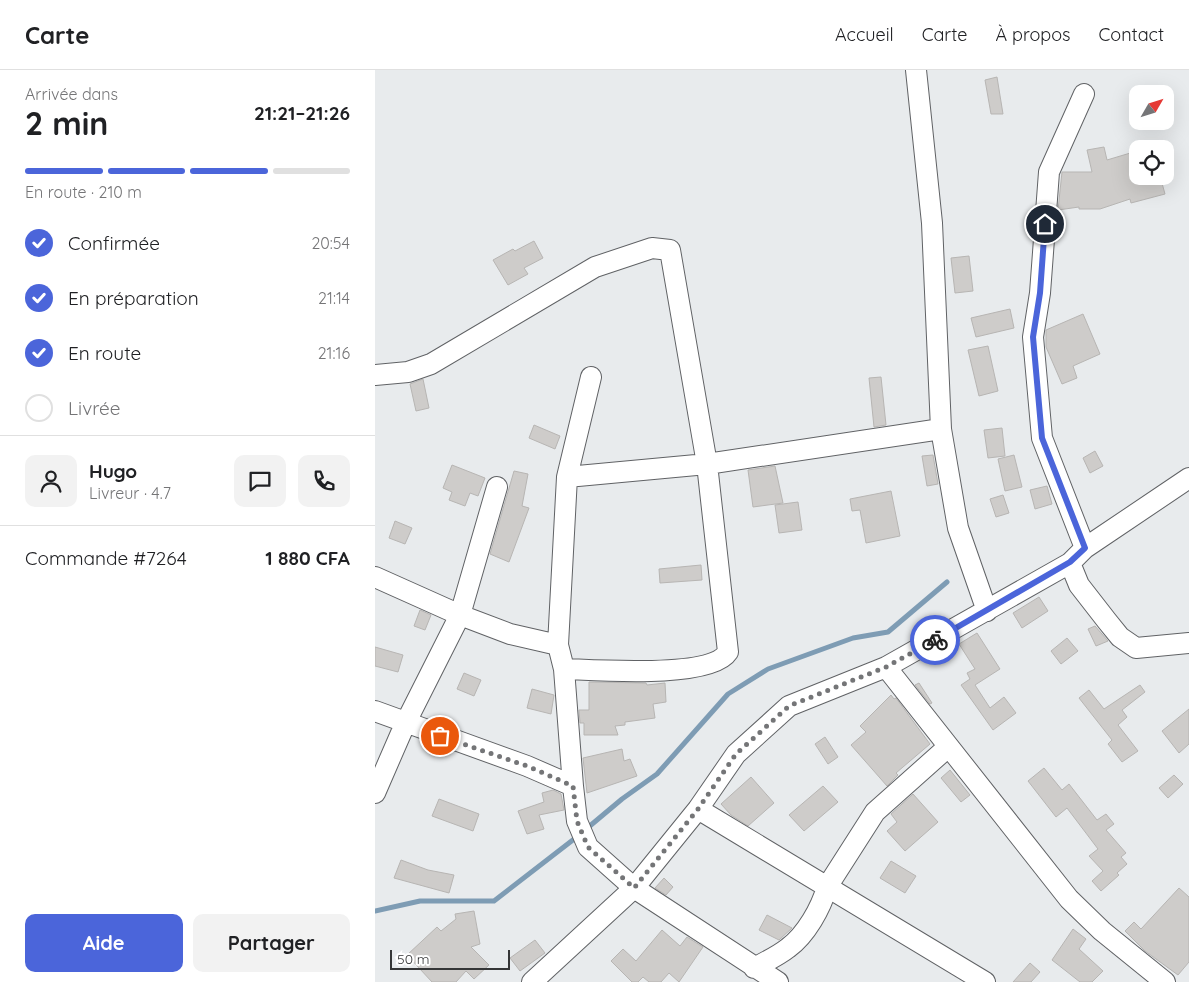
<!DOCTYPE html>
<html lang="fr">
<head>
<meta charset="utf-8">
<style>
	:root { --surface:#fff; --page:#f2f2f2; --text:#202124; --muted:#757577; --line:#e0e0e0; --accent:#4b65da }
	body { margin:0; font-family:Quicksand,sans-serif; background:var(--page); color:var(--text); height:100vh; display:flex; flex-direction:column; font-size:19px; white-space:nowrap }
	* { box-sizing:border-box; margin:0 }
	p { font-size:16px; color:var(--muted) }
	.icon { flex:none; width:28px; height:28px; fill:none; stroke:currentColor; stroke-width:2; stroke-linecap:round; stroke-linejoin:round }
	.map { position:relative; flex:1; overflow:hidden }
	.details { display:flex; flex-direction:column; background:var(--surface); width:375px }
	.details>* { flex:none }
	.needle { width:32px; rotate:51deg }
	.tools { position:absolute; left:754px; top:15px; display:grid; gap:10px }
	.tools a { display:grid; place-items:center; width:45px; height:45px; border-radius:10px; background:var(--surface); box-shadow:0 5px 20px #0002; font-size:25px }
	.scale { position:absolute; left:15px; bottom:12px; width:120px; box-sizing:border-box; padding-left:5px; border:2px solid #353637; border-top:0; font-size:14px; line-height:18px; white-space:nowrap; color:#353637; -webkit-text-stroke:4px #fff; paint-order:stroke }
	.pin { position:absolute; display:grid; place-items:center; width:42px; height:42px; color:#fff; margin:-21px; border:2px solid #fff; border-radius:50%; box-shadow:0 1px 5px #0007 }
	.courier { position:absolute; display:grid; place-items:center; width:50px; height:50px; margin:-25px; border:4px solid #4b65da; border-radius:50%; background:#fff; color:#222; box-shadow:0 1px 6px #0007 }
	.overview em { font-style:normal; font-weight:700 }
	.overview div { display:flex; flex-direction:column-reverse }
	.overview { display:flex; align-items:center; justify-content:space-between; height:85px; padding:0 25px }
	h1 { font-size:32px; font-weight:700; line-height:38px }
	.bar { display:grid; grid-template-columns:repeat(4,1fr); gap:8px 5px; align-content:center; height:60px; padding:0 25px }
	.bar i { height:6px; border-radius:4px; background:var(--line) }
	.bar .current { background:var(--accent) }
	.bar p { grid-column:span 4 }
	.line { display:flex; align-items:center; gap:12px; padding:0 25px; border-top:1px solid var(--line) }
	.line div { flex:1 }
	.round { display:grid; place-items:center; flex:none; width:52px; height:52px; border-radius:10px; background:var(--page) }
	ol { padding:0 25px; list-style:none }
	li { display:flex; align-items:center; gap:15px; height:55px }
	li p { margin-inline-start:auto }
	li .icon { padding:5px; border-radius:50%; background:var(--accent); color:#fff; stroke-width:4 }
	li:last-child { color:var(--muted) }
	li i { width:28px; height:28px; border:2px solid var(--line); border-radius:50% }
	.primary-button { display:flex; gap:10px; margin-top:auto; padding:10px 25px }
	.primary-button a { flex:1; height:58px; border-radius:10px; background:var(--accent); color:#fff; font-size:20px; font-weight:700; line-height:58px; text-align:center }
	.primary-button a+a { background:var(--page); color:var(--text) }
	header { display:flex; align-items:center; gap:30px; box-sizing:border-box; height:70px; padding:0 25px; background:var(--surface); border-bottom:1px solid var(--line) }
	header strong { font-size:24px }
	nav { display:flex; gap:28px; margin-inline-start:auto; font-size:18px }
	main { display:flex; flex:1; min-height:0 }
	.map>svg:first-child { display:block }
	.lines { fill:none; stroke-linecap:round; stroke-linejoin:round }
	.stream { stroke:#7e9cb4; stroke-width:5 }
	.building { fill:#ceccca; stroke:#b7b5b3 }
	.minor-casing { stroke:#606265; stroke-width:22 }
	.minor { stroke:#fff; stroke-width:20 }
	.done { stroke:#747577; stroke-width:5; stroke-dasharray:0 9 }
	.route { stroke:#4b65da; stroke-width:6 }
</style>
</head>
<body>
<header>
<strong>Carte</strong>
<nav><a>Accueil</a><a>Carte</a><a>À propos</a><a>Contact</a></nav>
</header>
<main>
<section class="details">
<div class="overview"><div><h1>2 min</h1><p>Arrivée dans</p></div><em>21:21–21:26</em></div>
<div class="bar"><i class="current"></i><i class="current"></i><i class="current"></i><i></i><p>En route · 210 m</p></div>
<ol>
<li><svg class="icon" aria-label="check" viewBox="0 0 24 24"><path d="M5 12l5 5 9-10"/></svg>Confirmée<p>20:54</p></li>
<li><svg class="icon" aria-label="check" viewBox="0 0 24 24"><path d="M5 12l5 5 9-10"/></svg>En préparation<p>21:14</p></li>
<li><svg class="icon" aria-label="check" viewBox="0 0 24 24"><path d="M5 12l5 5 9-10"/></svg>En route<p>21:16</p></li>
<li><i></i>Livrée</li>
</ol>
<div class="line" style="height:90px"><a class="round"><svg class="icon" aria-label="person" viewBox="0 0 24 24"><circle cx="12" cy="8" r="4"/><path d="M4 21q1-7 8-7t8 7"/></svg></a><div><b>Hugo</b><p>Livreur · 4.7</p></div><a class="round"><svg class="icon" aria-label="chat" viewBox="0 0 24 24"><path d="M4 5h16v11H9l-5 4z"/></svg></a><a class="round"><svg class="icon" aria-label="phone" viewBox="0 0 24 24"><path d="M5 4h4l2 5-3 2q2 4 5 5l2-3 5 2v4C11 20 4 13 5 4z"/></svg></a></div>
<div class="line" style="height:65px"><div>Commande #7264</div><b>1 880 CFA</b></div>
<div class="primary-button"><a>Aide</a><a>Partager</a></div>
</section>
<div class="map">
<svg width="814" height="912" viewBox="0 0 814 912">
	<rect width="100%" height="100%" fill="#e8ebed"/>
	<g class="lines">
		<path class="stream" d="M210,760l37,-31 35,-25 71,-80 40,-25 85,-31 35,-6 59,-50
			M0,841l45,-10h74l84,-65"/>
	</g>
	<path class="building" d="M622,7l6,37h-12l-6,-34z
		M729,77l3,13 30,-9v25h23l5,18 -34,9 -1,-4 -30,10h-21v-2l-21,3 4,-38h30l-5,-22z
		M159,171l9,17 -19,10 4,6 -20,11 -15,-25 20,-11 2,2z
		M594,186l4,35 -18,2 -4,-35z
		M635,239l4,19 -38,9 -5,-19z
		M708,244l17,40 -27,12 4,12 -15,6 -16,-37v-17z
		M613,276l10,45 -19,5 -11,-46z
		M506,307l5,48 -12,2 -5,-49z
		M48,309l6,29 -13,3 -6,-27z
		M159,355l26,11 -5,13 -26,-11z
		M627,358l3,28 -17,2 -4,-28z
		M720,381l8,15 -13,7 -7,-15z
		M558,385l5,29 -11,2 -5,-30z
		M639,385l8,32 -17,4 -7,-32z
		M77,395l33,13 -7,18 -8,-3 -5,13 -16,-6 3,-8 -9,-4z
		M400,396l8,37 -30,4 -5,-37z
		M139,401l14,3 -6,32 7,2 -20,54 -19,-8z
		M672,416l5,18 -17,5 -5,-19z
		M516,421l9,45 -34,7 -6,-33 -8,1 -2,-12z
		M628,425l6,18 -13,4 -6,-18z
		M423,432l4,28 -23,3 -4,-28z
		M20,451l17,7 -7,16 -16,-6z
		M326,495l1,15 -42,3 -1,-14z
		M664,527l9,14 -26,17 -9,-15z
		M45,540l11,5 -6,15 -11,-4z
		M720,556l13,15 -12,5 -8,-17z
		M602,563l23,36 -25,16 15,23 14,-11 12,16 -23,17 -32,-45 9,-6 -3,-6 8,-4 -16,-25z
		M692,568l11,13 -17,13 -10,-13z
		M0,577l28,8 -5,17 -23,-6z
		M89,603l17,7 -7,16 -17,-7z
		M214,612l57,1 1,2 18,-2 1,19 -13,2 2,14 -30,4v3l-10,1 3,9h-34v-12h-4l-1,-13h10z
		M544,613l13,20 -2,1 -15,-19z
		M765,615l5,7 -23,18 5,7 -9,8 20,26 -16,11 -14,-18 4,-4 -33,-42 10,-8 15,19z
		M157,619l22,6 -3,19 -24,-6z
		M516,625l3,4 2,-1 34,46 -34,29 2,2 -11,11 -36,-41 15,-13 -6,-6z
		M814,639v35l-10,9 -17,-22z
		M450,667l13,20 -10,7 -13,-20z
		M247,679l2,12 6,-2 7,17 -50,17 -4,-35z
		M669,698l18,22 7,-6 28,36 9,-6 8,10 -8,6 20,23 -5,4 6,7 -10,9 2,2 -18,16 -9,-10 11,-10 -14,-15 9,-7 -31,-41 -11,9 -28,-36z
		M575,700l20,25 -9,7 -20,-24z
		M799,705l9,9 -15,14 -9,-10z
		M376,707l23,26 -26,23 -17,-11 -10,-11z
		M448,716l15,16 -34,29 -15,-16z
		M178,720l8,4 3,16 -25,5 5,14 -17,5 -9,-23 26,-9 -2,-9z
		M538,724l25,28 -33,29 -18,-20 10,-9 -6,-8z
		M64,729l40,15 -6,17 -41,-15z
		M26,790l27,10 26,5 -5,18 -55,-15z
		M516,791l25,15 -11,17 -25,-15z
		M289,808l9,9 -7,8 -11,-7z
		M804,818l10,9v65l-11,13 -33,-24 -20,-20 9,-9 7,7z
		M99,841l6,33 -9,3 18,18 -15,14 -8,-8 -10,11h-24l-25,-27 30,-28 4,4 15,-12 -1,-5z
		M392,845l25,13 -13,12 -20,-10z
		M698,859l13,10 -7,10 24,22 -11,11h-12l-28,-22z
		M287,860l18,16 7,-9 16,10 -24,35 -10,-9 -8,9h-12l-6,-5 -5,5h-6l-21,-21 12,-12 13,12z
		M160,870l10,13 -25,18 -10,-13z
		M655,893l10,9 -9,10h-18z"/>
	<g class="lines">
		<g class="minor-casing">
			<path id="minor" d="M541,0l16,153 9,206
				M709,24l-35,78 -9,121 -7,44 9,101 43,110
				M0,305l33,-3 23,-8 164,-97 57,-19 18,2 37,214 21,188c-17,27 -132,18 -164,17
				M192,407l140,-13 234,-35 17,99 29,83
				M695,493l9,22 28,36 13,16 16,11 53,-5
				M0,507l85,38 37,-128
				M511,597l183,232 33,32 63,51
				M0,641l152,55 46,20 4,35 11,26 46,41 144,94
				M198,716l-9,-117 -6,-24 9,-168 24,-100
				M0,723l30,-69 55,-109 50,19 48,11
				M323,739l287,173
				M379,898c11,-6 24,-12 34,-20 18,-13 33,-40 39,-61l48,-75 73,-65
				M157,912l102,-94 64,-79 38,-55 53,-48 97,-39 184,-104 15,-15 104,-70"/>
		</g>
		<use href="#minor" class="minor"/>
	</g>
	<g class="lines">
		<path class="done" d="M65,666l87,30 46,20 4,35 11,26 46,41 64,-79 38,-55 53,-48 97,-39 49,-27"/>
		<path class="route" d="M560,570l135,-78 15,-14 -43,-110 -9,-101 7,-44 5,-69"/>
	</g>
</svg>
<div class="tools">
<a><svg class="needle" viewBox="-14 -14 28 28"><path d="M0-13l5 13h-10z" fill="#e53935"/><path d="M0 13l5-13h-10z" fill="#757577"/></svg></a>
<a><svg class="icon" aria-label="locate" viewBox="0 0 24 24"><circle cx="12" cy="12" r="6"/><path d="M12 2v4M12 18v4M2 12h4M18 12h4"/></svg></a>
</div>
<div class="scale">50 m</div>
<div class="pin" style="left:65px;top:666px;background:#ea580c"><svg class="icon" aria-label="bag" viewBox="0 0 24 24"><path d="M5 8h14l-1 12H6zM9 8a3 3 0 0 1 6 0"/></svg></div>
<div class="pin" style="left:670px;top:154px;background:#1f2937"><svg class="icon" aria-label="home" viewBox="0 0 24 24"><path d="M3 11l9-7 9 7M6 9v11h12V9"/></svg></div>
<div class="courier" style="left:560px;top:570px"><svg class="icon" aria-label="bike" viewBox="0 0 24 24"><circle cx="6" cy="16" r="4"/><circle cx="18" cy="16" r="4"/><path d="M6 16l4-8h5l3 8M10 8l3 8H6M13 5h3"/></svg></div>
</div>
</main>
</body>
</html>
